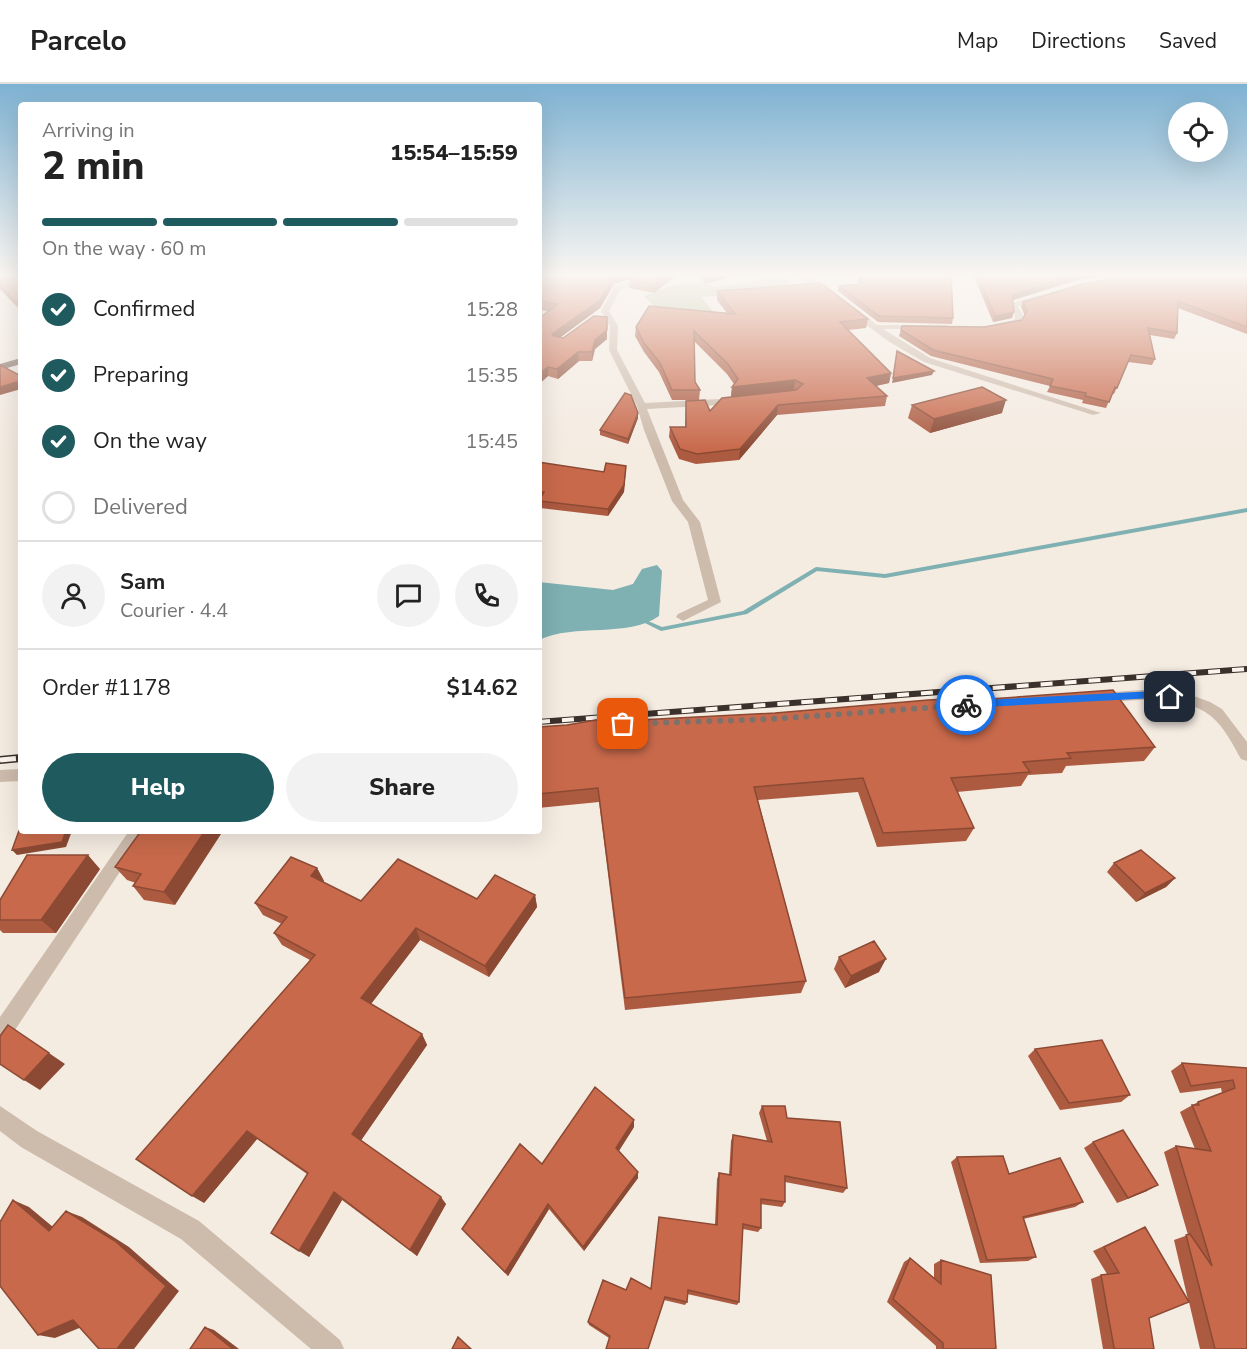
<!DOCTYPE html>
<html lang="en">
<head>
<meta charset="utf-8">
<style>
	:root { --surface:#fff; --page:#f2f2f2; --text:#222; --muted:#767676; --line:#e0e0e0; --accent:#1f5a5e }
	body { margin:0; font-family:"Nunito Sans",sans-serif; background:var(--page); color:var(--text); height:100vh; display:flex; flex-direction:column; font-size:22px; white-space:nowrap }
	* { box-sizing:border-box; margin:0 }
	p { font-size:20px; color:var(--muted) }
	.icon { flex:none; width:33px; height:33px; fill:none; stroke:currentColor; stroke-width:2; stroke-linecap:round; stroke-linejoin:round }
	.map { position:relative; flex:1; overflow:hidden }
	.drawer { position:absolute; left:18px; top:18px; width:524px; height:732px; display:flex; flex-direction:column; background:var(--surface); border-radius:6px; box-shadow:0 6px 24px #0002 }
	.drawer>* { flex:none }
	.fabs { position:absolute; left:1168px; top:18px; display:grid; gap:12px }
	.fabs a { display:grid; place-items:center; width:60px; height:60px; border-radius:50%; background:var(--surface); box-shadow:0 6px 24px #0002; font-size:30px }
	.pin { position:absolute; display:grid; place-items:center; width:51px; height:51px; color:#fff; margin:-26px; border-radius:12px; box-shadow:0 3px 9px #0006 }
	.courier { position:absolute; display:grid; place-items:center; width:60px; height:60px; margin:-30px; border:4px solid #1a73e8; border-radius:50%; background:#fff; color:#222; box-shadow:0 2px 8px #0007 }
	.head em { font-style:normal; font-weight:800 }
	.head div { display:flex; flex-direction:column-reverse }
	.head { display:flex; align-items:center; justify-content:space-between; height:102px; padding:0 24px }
	h1 { font-size:39px; font-weight:800; line-height:45px }
	.bar { display:grid; grid-template-columns:repeat(4,1fr); gap:9px 6px; align-content:center; height:72px; padding:0 24px }
	.bar i { height:8px; border-radius:4px; background:var(--line) }
	.bar .current { background:var(--accent) }
	.bar p { grid-column:span 4 }
	.line { display:flex; align-items:center; gap:15px; padding:0 24px; border-top:2px solid var(--line) }
	.line div { flex:1 }
	.round { display:grid; place-items:center; flex:none; width:63px; height:63px; border-radius:32px; background:var(--page) }
	ol { padding:0 24px; list-style:none }
	li { display:flex; align-items:center; gap:18px; height:66px }
	li p { margin-inline-start:auto }
	li .icon { padding:6px; border-radius:50%; background:var(--accent); color:#fff; stroke-width:4 }
	li:last-child { color:var(--muted) }
	li i { width:33px; height:33px; border:3px solid var(--line); border-radius:50% }
	.button { display:flex; gap:12px; margin-top:auto; padding:12px 24px }
	.button a { flex:1; height:69px; border-radius:36px; background:var(--accent); color:#fff; font-size:24px; font-weight:800; line-height:69px; text-align:center }
	.button a+a { background:var(--page); color:var(--text) }
	header { display:flex; align-items:center; gap:36px; box-sizing:border-box; height:84px; padding:0 30px; background:var(--surface); border-bottom:2px solid var(--line) }
	header strong { font-size:28px }
	nav { display:flex; gap:33px; margin-inline-start:auto; font-size:21px }
	.map>svg:first-child { display:block }
	.green { fill:#b8c4a0 }
	.water { fill:#7fb0b2 }
	.lines { fill:none; stroke-linecap:round; stroke-linejoin:round }
	.stream { fill:#7fb0b2; fill-rule:evenodd }
	.minor { fill:#cdbbac; fill-rule:evenodd }
	.tertiary { fill:#cdbbac; fill-rule:evenodd }
	.primary { fill:#7d675c; fill-rule:evenodd }
	.rail-far1-casing { stroke:#3b302b; stroke-width:6 }
	.rail-casing { stroke:#3b302b; stroke-width:8 }
	.rail-far1 { stroke:#fbf5ee; stroke-width:4; stroke-dasharray:12; stroke-linecap:butt }
	.rail { stroke:#fbf5ee; stroke-width:5; stroke-dasharray:16; stroke-linecap:butt }
	.wall { fill:#ac5a40 }
	.shaded-wall { fill:#8c4a34 }
	.building { fill:#c8694b; stroke:#8c4a34; stroke-width:1.5 }
	.route { fill:#1a73e8 }
	.done { stroke:#7c716b; stroke-width:6; stroke-dasharray:0 10.8 }
</style>
</head>
<body>
<header>
<strong>Parcelo</strong>
<nav><a>Map</a><a>Directions</a><a>Saved</a></nav>
</header>
<div class="map">
<svg width="1247" height="1265" viewBox="0 0 1247 1265">
	<rect width="100%" height="100%" fill="#f4ebe1"/>
	<path class="green" d="M783,193l16,14 -98,6 12,14 -15,6 -39,-5 -15,-16c21,-8 51,-20 71,-9z"/>
	<path class="water" d="M657,481l5,6 -3,45c-31,22 -85,7 -120,24v-58l74,8 20,-6 9,-15z"/>
	<g class="lines">
		<path class="stream" d="M1247,424v4l-362,66 -68,-7 -70,43 -86,17 -16,-8 3,-2 14,6 81,-16 73,-44 69,7z"/>
		<path class="minor" d="M653,190h10l-42,15 -12,22 9,15 -1,24 28,53 93,-5 5,3 -5,3 -91,5 36,91 17,22 21,80 -38,19 -7,-4 2,-3 30,-14 -20,-78 -16,-21 -28,-71 -7,-24 -28,-56 1,-24 -9,-15 14,-25z
			M794,190h9l32,19 -7,2z
			M1118,190h7l-3,6 -23,3 -4,-2 21,-5z
			M1041,211l4,2 -1,2 -26,7 5,10 -3,8 -25,4v-4l19,-4 1,-4 -4,-13z
			M849,224h6l22,17h71l1,2 -4,2h-62l47,29 171,55 -8,2 -169,-53 -36,-21 -39,-29z
			M1143,606l48,5 19,7 12,7 25,33v19l-6,-2c-8,-14 -16,-31 -29,-42 -30,-25 -79,-16 -114,-14l-7,-5 7,-5z"/>
		<path class="tertiary" d="M21,685v12l-21,1v-12z
			M129,747h18l-140,211 -7,3v-28z
			M0,1022l37,25 162,90 141,119 4,9h-33l-130,-110 -160,-92 -21,-16z"/>
		<path class="primary" d="M21,274v6l-21,6v-6z"/>
		<g class="rail-far1-casing">
			<path id="rail-far1" d="M538,638l709,-53"/>
		</g>
		<g class="rail-casing">
			<path id="rail" d="M0,676l21,-2"/>
		</g>
		<use href="#rail-far1" class="rail-far1"/>
		<use href="#rail" class="rail"/>
	</g>
	<path class="wall" d="M0,190h21v37l-21,-22z
		M538,190l76,10 -14,24 -40,29 47,2 -12,10 -3,12h-13l-21,18 -10,-3 -10,9v-66l11,-8 -11,-1z
		M647,190h31l-24,19 -25,-5 1,-8z
		M697,190h44l-36,10z
		M857,190h94l2,44 -1,6 -74,-2 -40,-31 1,-5 20,-1z
		M973,190h140l-39,7 -61,19 -1,18 -19,4z
		M1125,190h122v60l-69,-26 -1,25 -3,6 -24,-4 5,24 -3,6 -24,-3 -14,32h-2l-6,14 -24,-5 1,-3 -36,-8 3,-6 -119,-30 -32,-20 3,-10 82,1 38,-7 3,-4 -4,-9 2,-5 102,-25z
		M717,207l151,28 -2,9 -18,2 43,43 -2,10 -13,3 11,10 -2,10 -108,9 -38,45 -43,4 -17,-5 -10,-22 1,-10h15l1,-26 24,10 85,-21 -64,7 1,-10 2,-3 -7,-10 -33,-33 1,41 5,8 -1,10h-27l-13,-28 -15,-20 -9,-16 1,-9 91,-14 -10,-13z
		M912,321l90,8 -72,20 -22,-15z
		M638,329v5l-10,26 -28,-9v-5z
		M538,378l66,10 22,-6 -2,26 -16,24 -68,-8 -1,-7 2,-2 -3,-1z
		M989,615l166,48 -11,14 -78,5 -4,7 -34,2 -7,11 -64,6 17,36 -8,13 -89,6 -19,-55 -100,8 48,181 -5,12 -176,17 -26,-208 -61,6v-81l101,-7 136,-7z
		M141,747l34,74 -31,-5 -11,-14 3,-3 -9,-3 -12,-13z
		M1114,779l61,15 -9,9 -30,15 -29,-30z
		M317,784l7,13 -1,1 38,19 116,-2 58,-4 2,12 -48,70 -69,-37 -49,64 51,30 5,11 -66,95 85,64 -29,52 -75,-56 -33,57 -2,-83 -50,-35 -53,64 106,-243 -28,-15 -8,-12 8,-9 -19,-9 -8,-12z
		M100,785l-44,64h-53l-3,-3v-30z
		M839,873l40,15 -34,16 -11,-19z
		M1035,965l95,46 -9,7 -61,8 -32,-54z
		M1182,979l65,5v281h-47l-11,-47 -40,16 5,31h-51l-12,-70 10,-4 6,-1 -14,-23 52,-24 43,73 -14,-60 14,-5 -24,-83 12,-6 19,3 -15,-37 18,-10 24,-9 -1,-5 -41,5 -9,-22z
		M762,1022l25,12 60,70 -4,5 -58,-11v20l-3,5 -21,-3v24l-3,4 -15,-3 -4,73 -2,3 -50,-11v8l-2,3 -21,-5 -55,38 -20,-13 -1,-3 38,-32 25,-1 64,-65 2,-45 2,-6 10,2 2,-34 2,-6 34,6 -8,-28z
		M634,1043l-15,24 19,21v6l-54,73 -35,-42 -41,67 -42,-42 -4,-5 80,-65z
		M1093,1058l54,49 -30,12 -33,-55z
		M957,1073l52,17 74,28 -8,5 -52,12 13,38 -8,4 -48,2 -29,-101z
		M910,1174l24,20v-14l7,-4 55,89h-60v-3l-49,-44 17,-40z"/>
	<path class="shaded-wall" d="M620,190h26l-32,10 -14,24 -47,35 -1,-9 62,-58z
		M668,190h10l-24,19v-9z
		M714,190h27l-36,10v-8z
		M1085,190h28l-39,7 -64,20 2,-6 64,-20z
		M1014,228l-2,6 -19,4 2,-6z
		M607,233v22l-12,10 -3,12v-9l3,-12z
		M578,268l1,9 -21,18 -1,-10z
		M548,283v9l-10,9v-10z
		M934,287l-2,4 -40,8 1,-5z
		M891,289l-2,10 -24,5 2,-10z
		M795,296l-1,10 -63,7 1,-10z
		M21,297v8l-21,6v-8z
		M1006,316l-4,13 -72,20 4,-14z
		M778,321l-1,10 -38,45 1,-11z
		M638,329v5l-10,26v-5z
		M626,382l-2,26 -16,24v-7z
		M66,747h6l-6,16 -49,8 -5,-5z
		M205,747h18l-48,74 -11,-13z
		M88,771l12,14 -44,64 -15,-13z
		M317,784l7,13 -6,8 -7,-13z
		M1175,794l-9,9 -30,15 9,-9z
		M535,811l2,12 -48,70 -4,-11z
		M416,844l4,12 -53,69 -6,-11z
		M886,875l-7,13 -34,16 6,-12z
		M422,950l5,11 -67,97 -8,-8z
		M24,952l41,28 -25,26 -16,-10z
		M634,1036v7l-18,28v-7z
		M247,1047l10,8 -53,64 -12,-7z
		M638,1088v6l-54,73 -1,-4z
		M1158,1101l-11,6 -30,12 11,-5z
		M334,1108l8,8 -33,57 -10,-6z
		M441,1113l5,7 -29,52 -7,-6z
		M13,1116l16,7 36,30 -16,-6z
		M548,1120l1,5 -41,67 -3,-4z
		M66,1127l16,6 47,30 50,44 -45,58h-17z
		M73,1236l16,4 -34,14 -17,-3z
		M205,1243l9,3 25,19h-6z"/>
	<path class="building" d="M0,190h21v33l-21,-21z
		M538,190h82l-6,2 -14,24 -48,34 2,2 9,2 31,-22 13,1v13l-12,10 -3,12h-14l-21,17 -9,-2 -10,8v-56l20,-15 -20,-3z
		M647,190h21l-14,10 -24,-4z
		M703,190h11l-9,2z
		M859,190h92l2,44 -74,-2 -40,-30 22,-2z
		M977,190h108l-9,1 -64,20 2,17 -19,4z
		M1126,190h121v53l-69,-26 -1,32 -29,-5 7,31 -24,-4 -14,33 -2,-1 -6,15 -24,-6 1,-3 -36,-7 3,-7 -120,-29 -32,-20 1,-4 82,1 38,-7 5,-9 -4,-9 59,-18 43,-7z
		M821,199l47,36 -28,3 51,51 -24,5 20,18 -109,9 -38,44 -43,5 -17,-5 -10,-22h16v-26l19,-1 5,11 12,-13 74,-8 7,-6 -8,-4 -63,7 6,-8 -10,-15 -34,-33 1,51 5,8h-28l-12,-27 -16,-20 -8,-16 13,-21 86,8 -18,-23z
		M897,267l37,20 -41,7z
		M0,281l21,11v5l-21,6z
		M982,303l24,13 -72,19 -22,-14z
		M625,309l6,2 7,18 -10,26 -28,-9z
		M538,378l66,10 2,-9 20,3 -2,19 -16,24 -69,-8 5,-9 -6,-1z
		M1113,606l42,57 -88,6 4,5 -48,4 7,10 -79,6 23,50 -91,5 -20,-55 -109,9 52,194 -181,17 -27,-210 -60,6v-67l29,-2 35,-6 36,-1 1,2 136,-7 153,-13 59,-3 2,2z
		M21,741v6h45l-4,11 -50,8z
		M141,747h64l-41,61 -31,-6 8,-12 -26,-7z
		M1141,766l34,28 -30,15 -31,-30z
		M27,771h61l-47,65h-41v-20z
		M291,773l26,11 -6,8 50,25 37,-42 79,40 18,-24 40,20 -50,71 -69,-38 -55,70 61,36 -70,100 89,63 -31,53 -76,-58 -35,59 -28,-18 37,-60 -61,-42 -55,65 -56,-37 179,-204 -41,-22 13,-16 -32,-14z
		M874,857l12,18 -35,17 -12,-19z
		M8,941l41,28 -25,27 -24,-16v-28z
		M1102,956l28,55 -61,8 -34,-54z
		M1182,979l65,5v281h-32l-29,-114 4,-1 22,32 -36,-120 35,5 -19,-46h7l-1,-3 37,-14 -2,-8 -42,6z
		M595,1003l39,33 -18,28 22,24 -55,75 -35,-43 -43,68 -43,-43 58,-85 22,20z
		M762,1022h23l2,12 53,4 7,66 -62,-12v26l-24,-3v29l-18,-4 -4,78 -51,-12 -1,12 -22,-5 -17,52h-42l4,-13 -22,-14 15,-42 23,10 5,-12 20,11 8,-72 58,8 2,-52 12,2 2,-40 39,7z
		M1123,1046l35,55 -30,13 -35,-56z
		M1003,1072l6,18 51,-16 23,44 -60,15 13,40 -49,3 -30,-103z
		M13,1116l36,31 17,-20 49,30 51,45 -49,63h-18l-26,-29 -35,15 -38,-49v-64z
		M1145,1143l44,75 -40,16 5,31h-38l-2,-1 -13,-73 18,-2 -15,-26z
		M910,1174l31,26v-24l50,15 5,74h-53v-6l-50,-44z
		M205,1243l28,22h-43z
		M458,1253l13,12h-19z"/>
	<linearGradient id="sky" x2="0" y2="1"><stop stop-color="#7eb2d2"/><stop offset="0.52" stop-color="#faf6f2"/><stop offset="1" stop-color="#faf6f2" stop-opacity="0"/></linearGradient>
	<rect width="1247" height="367" fill="url(#sky)"/>
	<path class="route" d="M1155,607l15,2 5,4 -5,3 -15,-2 -189,10 -5,-3 5,-4z"/>
	<g class="lines">
		<path class="done" d="M623,640l149,-5 194,-14"/>
	</g>
</svg>
<div class="fabs">
<a><svg class="icon" aria-label="locate" viewBox="0 0 24 24"><circle cx="12" cy="12" r="6"/><path d="M12 2v4M12 18v4M2 12h4M18 12h4"/></svg></a>
</div>
<div class="pin" style="left:623px;top:640px;background:#ea580c"><svg class="icon" aria-label="bag" viewBox="0 0 24 24"><path d="M5 8h14l-1 12H6zM9 8a3 3 0 0 1 6 0"/></svg></div>
<div class="pin" style="left:1170px;top:613px;background:#1f2937"><svg class="icon" aria-label="home" viewBox="0 0 24 24"><path d="M3 11l9-7 9 7M6 9v11h12V9"/></svg></div>
<div class="courier" style="left:966px;top:621px"><svg class="icon" aria-label="bike" viewBox="0 0 24 24"><circle cx="6" cy="16" r="4"/><circle cx="18" cy="16" r="4"/><path d="M6 16l4-8h5l3 8M10 8l3 8H6M13 5h3"/></svg></div>
<section class="drawer">
<div class="head"><div><h1>2 min</h1><p>Arriving in</p></div><em>15:54–15:59</em></div>
<div class="bar"><i class="current"></i><i class="current"></i><i class="current"></i><i></i><p>On the way · 60 m</p></div>
<ol>
<li><svg class="icon" aria-label="check" viewBox="0 0 24 24"><path d="M5 12l5 5 9-10"/></svg>Confirmed<p>15:28</p></li>
<li><svg class="icon" aria-label="check" viewBox="0 0 24 24"><path d="M5 12l5 5 9-10"/></svg>Preparing<p>15:35</p></li>
<li><svg class="icon" aria-label="check" viewBox="0 0 24 24"><path d="M5 12l5 5 9-10"/></svg>On the way<p>15:45</p></li>
<li><i></i>Delivered</li>
</ol>
<div class="line" style="height:108px"><a class="round"><svg class="icon" aria-label="person" viewBox="0 0 24 24"><circle cx="12" cy="8" r="4"/><path d="M4 21q1-7 8-7t8 7"/></svg></a><div><b>Sam</b><p>Courier · 4.4</p></div><a class="round"><svg class="icon" aria-label="chat" viewBox="0 0 24 24"><path d="M4 5h16v11H9l-5 4z"/></svg></a><a class="round"><svg class="icon" aria-label="phone" viewBox="0 0 24 24"><path d="M5 4h4l2 5-3 2q2 4 5 5l2-3 5 2v4C11 20 4 13 5 4z"/></svg></a></div>
<div class="line" style="height:78px"><div>Order #1178</div><b>$14.62</b></div>
<div class="button"><a>Help</a><a>Share</a></div>
</section>
</div>
</body>
</html>
